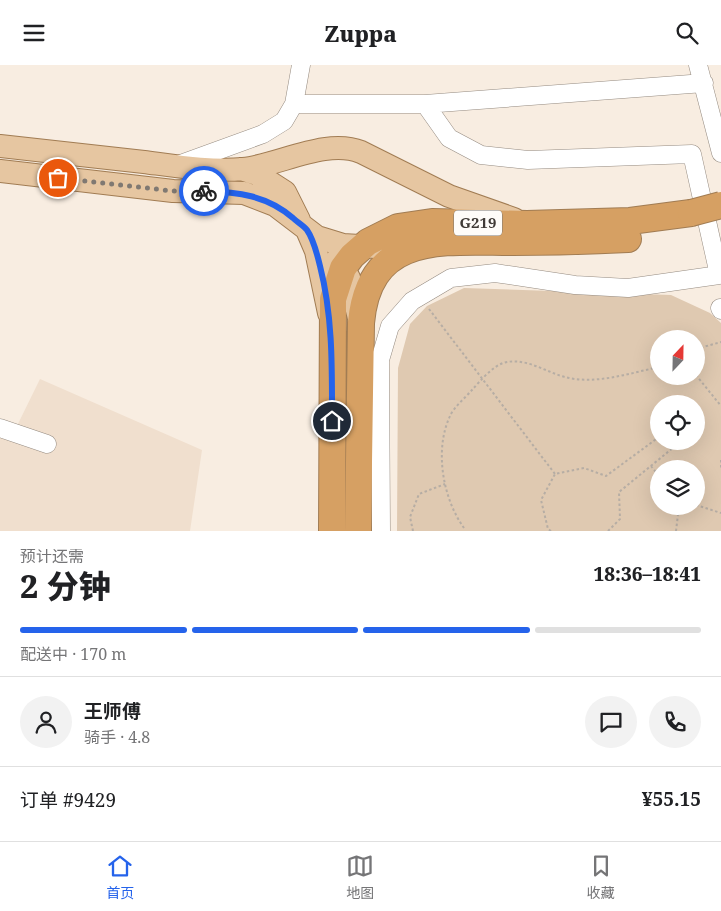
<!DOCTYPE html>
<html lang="zh">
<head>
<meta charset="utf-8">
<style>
	:root { --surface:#fff; --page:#f2f2f2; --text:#202124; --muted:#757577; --line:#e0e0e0; --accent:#2563eb }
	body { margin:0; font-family:"Noto Serif","Noto Sans SC",serif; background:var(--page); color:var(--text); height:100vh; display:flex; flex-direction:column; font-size:19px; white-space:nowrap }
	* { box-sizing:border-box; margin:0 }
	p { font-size:16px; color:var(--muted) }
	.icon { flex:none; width:28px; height:28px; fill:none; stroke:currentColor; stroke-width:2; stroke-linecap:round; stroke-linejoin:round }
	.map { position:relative; height:466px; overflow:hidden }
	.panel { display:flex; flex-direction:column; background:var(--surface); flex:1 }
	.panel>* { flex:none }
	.needle { width:32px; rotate:22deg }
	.tools { position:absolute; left:650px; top:265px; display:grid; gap:10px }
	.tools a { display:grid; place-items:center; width:55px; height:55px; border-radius:50%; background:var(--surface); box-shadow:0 5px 20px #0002; font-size:25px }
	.pin { position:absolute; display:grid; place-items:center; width:42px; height:42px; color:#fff; margin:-21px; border:2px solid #fff; border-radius:50%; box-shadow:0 1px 5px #0007 }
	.courier { position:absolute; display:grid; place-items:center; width:50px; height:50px; margin:-25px; border:4px solid #2563eb; border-radius:50%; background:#fff; color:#222; box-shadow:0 1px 6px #0007 }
	.overview em { font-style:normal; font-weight:800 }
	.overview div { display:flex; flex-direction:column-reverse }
	.overview { display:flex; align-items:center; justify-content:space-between; height:85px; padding:0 20px }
	h1 { font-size:32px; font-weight:800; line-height:38px }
	.bar { display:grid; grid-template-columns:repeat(4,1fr); gap:8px 5px; align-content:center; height:60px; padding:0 20px }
	.bar i { height:6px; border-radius:4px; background:var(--line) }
	.bar .active { background:var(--accent) }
	.bar p { grid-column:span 4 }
	.line { display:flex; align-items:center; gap:12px; padding:0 20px; border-top:1px solid var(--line) }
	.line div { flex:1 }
	.round { display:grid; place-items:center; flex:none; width:52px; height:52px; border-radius:26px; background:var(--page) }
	header { display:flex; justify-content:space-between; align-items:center; height:65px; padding:0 20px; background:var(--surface); font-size:22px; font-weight:800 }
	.tabs { display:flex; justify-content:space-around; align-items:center; height:70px; border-top:1px solid var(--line); background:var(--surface); font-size:14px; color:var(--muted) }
	.tabs a { display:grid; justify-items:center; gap:2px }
	.tabs .active { color:var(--accent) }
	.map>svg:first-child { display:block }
	.built { fill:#f0dfce }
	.green { fill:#dfc9b1; fill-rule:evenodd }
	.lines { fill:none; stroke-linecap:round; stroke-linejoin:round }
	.minor-casing { stroke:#958b81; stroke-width:19 }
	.major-casing { stroke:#a17c53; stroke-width:24 }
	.highway-casing { stroke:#a17c53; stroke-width:28 }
	.path { stroke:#b6ada4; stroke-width:2; stroke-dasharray:2.5 2.5; stroke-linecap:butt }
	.minor { stroke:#fff; stroke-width:18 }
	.major { stroke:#e6c6a1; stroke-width:22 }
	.highway { stroke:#d6a063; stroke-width:26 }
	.highway-bridge-casing { stroke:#a17c53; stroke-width:28; stroke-linecap:butt }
	.highway-bridge { stroke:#d6a063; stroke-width:26 }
	.done { stroke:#807972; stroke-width:5; stroke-dasharray:0 9 }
	.route { stroke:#2563eb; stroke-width:6 }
	.labels { text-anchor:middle; stroke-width:5; stroke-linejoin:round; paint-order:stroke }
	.shield { fill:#fefcf9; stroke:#787470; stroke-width:1 }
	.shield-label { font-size:15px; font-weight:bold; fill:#3f3a36 }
</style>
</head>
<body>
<header><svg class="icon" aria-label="menu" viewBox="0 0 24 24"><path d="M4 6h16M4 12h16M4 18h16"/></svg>Zuppa<svg class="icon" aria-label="search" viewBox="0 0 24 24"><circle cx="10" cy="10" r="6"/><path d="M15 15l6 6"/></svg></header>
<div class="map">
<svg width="721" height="466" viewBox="0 0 721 466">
	<rect width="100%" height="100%" fill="#f8ede1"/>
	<path class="built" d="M40,314l162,71 -12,81h-190v-107l15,6z"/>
	<path class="green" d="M464,223l207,7 39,18 11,10v208h-324l1,-163 12,-44 17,-18zM659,274h37v37h-37zM659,339h37v37h-37zM659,404h37v37h-37z"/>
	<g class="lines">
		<g class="minor-casing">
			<path id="minor" d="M698,0l23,88
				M294,39l7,-39
				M178,100l85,-31 21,-13 10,-17h131l279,-21
				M720,243l1,2
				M0,363l47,16
				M381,466l-1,-171 10,-34 22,-25 39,-23 44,-5 80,12 53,3 91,-13 -27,-121 -164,6 -47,-5 -32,-17 -24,-34"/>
		</g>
		<g class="major-casing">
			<path id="major" d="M0,81c48,5 96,11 144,16 31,4 67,10 99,7 37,-4 83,-31 118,-17l88,44 65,23
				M241,104l16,5 28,18 14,28
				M0,106l173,20 71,2 31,12 42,32 26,8 33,2
				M307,165l9,21 13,62
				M337,194l12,19 11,44"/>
		</g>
		<g class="highway-casing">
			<path id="highway" d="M332,466l1,-232 10,-31 9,-12 16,-14 30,-15 34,-5 95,2 103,-3 61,-8
				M358,466l3,-208c8,-92 83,-81 152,-81 38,0 76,-1 115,-3"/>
		</g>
		<path class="path" d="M429,244l126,165
			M696,284l25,-7
			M696,310l25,31
			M721,395v8
			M651,401l8,10
			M696,440l25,8
			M464,463c-21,-29 -30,-78 -14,-112 4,-9 15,-18 22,-26 8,-9 20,-23 31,-27 23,-7 45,11 66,15 30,6 61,-5 90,-11
			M413,466l-3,-14 9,-23 26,-10
			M551,466l-3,-2 -7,-29 14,-26 29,-6 22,8 53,-39
			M608,466l12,-12 -1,-27 55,-45 -4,-6
			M676,466l3,-25"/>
		<use href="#minor" class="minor"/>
		<use href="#major" class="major"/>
		<use href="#highway" class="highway"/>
		<g class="highway-bridge-casing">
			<path id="highway-bridge" d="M691,148l30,-8"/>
		</g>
		<use href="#highway-bridge" class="highway-bridge"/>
	</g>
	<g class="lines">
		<path class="done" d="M58,113l115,13h31"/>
		<path class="route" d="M204,126c33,1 63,4 89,27 4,4 11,8 14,12 7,10 10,24 13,36 13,51 12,102 12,155"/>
	</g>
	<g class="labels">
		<rect class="shield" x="454" y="145.5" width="48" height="25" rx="4"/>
		<g class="shield-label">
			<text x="478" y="163">G219</text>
		</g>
	</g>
</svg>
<div class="tools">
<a><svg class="needle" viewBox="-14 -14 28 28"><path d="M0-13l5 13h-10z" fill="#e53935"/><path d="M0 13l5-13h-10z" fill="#757577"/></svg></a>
<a><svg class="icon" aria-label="locate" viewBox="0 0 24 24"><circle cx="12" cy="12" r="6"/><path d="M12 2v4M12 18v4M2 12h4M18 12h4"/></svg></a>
<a><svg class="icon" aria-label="layers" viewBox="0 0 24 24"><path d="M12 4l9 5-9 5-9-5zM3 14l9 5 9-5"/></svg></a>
</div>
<div class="pin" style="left:58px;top:113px;background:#ea580c"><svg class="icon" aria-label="bag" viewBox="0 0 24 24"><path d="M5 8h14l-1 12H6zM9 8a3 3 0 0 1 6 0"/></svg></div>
<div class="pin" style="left:332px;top:356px;background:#1f2937"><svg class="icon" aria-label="home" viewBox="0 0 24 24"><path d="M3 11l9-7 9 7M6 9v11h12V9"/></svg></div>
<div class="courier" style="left:204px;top:126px"><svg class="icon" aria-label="bike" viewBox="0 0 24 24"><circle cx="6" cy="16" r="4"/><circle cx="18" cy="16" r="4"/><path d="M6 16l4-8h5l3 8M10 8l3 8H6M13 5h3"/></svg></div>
</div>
<section class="panel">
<div class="overview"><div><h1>2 分钟</h1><p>预计还需</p></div><em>18:36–18:41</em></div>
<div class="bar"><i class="active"></i><i class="active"></i><i class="active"></i><i></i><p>配送中 · 170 m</p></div>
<div class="line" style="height:90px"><a class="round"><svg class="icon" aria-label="person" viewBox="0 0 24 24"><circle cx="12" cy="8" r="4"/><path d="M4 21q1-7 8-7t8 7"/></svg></a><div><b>王师傅</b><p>骑手 · 4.8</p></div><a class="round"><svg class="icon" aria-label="chat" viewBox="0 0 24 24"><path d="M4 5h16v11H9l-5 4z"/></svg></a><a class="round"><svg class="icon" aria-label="phone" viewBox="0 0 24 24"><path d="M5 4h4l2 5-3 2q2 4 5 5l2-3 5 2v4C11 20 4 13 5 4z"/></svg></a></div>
<div class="line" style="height:65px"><div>订单 #9429</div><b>¥55.15</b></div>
</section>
<nav class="tabs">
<a class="active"><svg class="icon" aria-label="home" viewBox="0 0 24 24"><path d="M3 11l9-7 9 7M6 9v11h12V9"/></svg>首页</a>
<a><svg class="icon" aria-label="map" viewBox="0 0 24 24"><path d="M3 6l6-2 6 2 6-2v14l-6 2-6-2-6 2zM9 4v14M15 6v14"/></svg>地图</a>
<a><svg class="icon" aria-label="saved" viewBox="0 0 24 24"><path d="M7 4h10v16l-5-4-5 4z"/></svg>收藏</a>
</nav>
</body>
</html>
